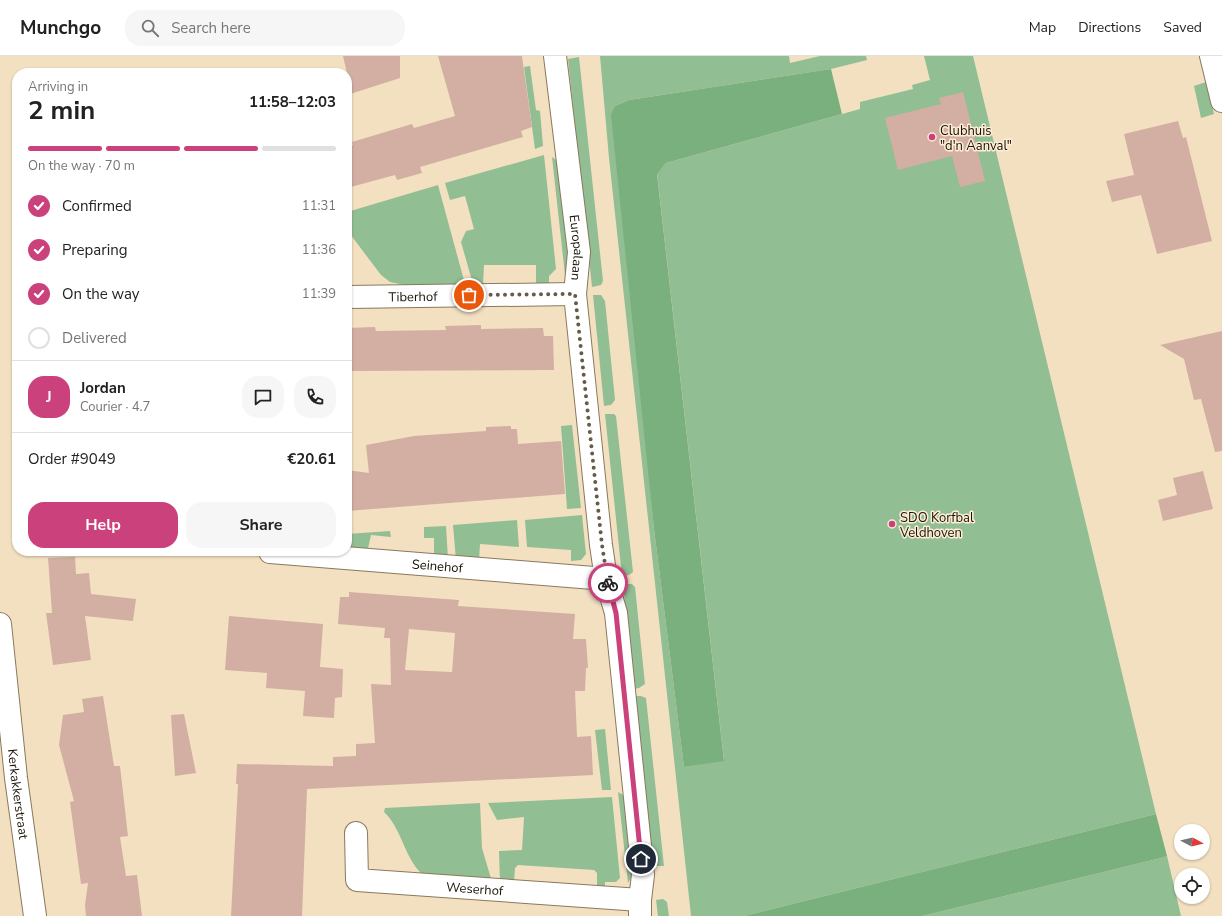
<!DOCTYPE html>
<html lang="en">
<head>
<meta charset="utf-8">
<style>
	:root { --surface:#fff; --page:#f6f6f6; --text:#222; --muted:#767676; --line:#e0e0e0; --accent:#cb417c }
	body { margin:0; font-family:"Nunito Sans",sans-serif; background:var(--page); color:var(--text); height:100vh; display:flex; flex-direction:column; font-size:15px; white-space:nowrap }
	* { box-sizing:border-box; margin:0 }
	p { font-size:13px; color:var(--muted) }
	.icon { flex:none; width:22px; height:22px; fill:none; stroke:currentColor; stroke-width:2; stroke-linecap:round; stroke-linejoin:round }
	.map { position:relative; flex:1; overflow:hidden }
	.side { position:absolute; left:12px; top:12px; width:340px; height:488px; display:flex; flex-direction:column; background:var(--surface); border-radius:16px; box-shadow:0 1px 3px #0004 }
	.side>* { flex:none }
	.needle { width:26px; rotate:97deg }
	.buttons { position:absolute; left:1174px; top:768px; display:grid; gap:8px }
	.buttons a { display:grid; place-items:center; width:36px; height:36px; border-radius:50%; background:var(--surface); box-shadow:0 1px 3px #0004; font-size:20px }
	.pin { position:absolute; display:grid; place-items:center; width:34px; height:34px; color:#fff; margin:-17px; border:2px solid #fff; border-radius:50%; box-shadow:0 1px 4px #0007 }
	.courier { position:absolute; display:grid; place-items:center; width:40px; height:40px; margin:-20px; border:3px solid #cb417c; border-radius:50%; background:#fff; color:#222; box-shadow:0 1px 5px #0007 }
	.overview em { font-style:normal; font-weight:700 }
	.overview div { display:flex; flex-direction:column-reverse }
	.overview { display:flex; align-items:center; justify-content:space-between; height:68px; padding:0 16px }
	h1 { font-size:26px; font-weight:700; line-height:30px }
	.bar { display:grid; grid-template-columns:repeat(4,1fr); gap:6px 4px; align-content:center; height:48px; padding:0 16px }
	.bar i { height:5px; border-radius:3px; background:var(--line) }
	.bar .on { background:var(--accent) }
	.bar p { grid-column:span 4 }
	.line { display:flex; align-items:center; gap:10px; padding:0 16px; border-top:1px solid var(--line) }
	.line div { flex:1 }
	.round { display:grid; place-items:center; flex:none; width:42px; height:42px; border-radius:16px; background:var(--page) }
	ol { padding:0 16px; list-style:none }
	li { display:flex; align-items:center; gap:12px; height:44px }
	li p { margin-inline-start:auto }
	li .icon { padding:4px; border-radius:50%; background:var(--accent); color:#fff; stroke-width:4 }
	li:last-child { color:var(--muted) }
	li i { width:22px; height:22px; border:2px solid var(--line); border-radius:50% }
	.button { display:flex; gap:8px; margin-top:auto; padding:8px 16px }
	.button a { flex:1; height:46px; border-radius:16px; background:var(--accent); color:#fff; font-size:16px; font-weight:700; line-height:46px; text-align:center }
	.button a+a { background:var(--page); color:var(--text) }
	header { display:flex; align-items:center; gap:24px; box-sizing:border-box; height:56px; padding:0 20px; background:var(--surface); border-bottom:1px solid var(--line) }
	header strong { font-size:19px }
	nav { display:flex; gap:22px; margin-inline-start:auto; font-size:14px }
	.search { width:280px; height:36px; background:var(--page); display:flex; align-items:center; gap:10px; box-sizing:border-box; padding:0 14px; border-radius:16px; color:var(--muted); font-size:15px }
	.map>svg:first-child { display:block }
	.green { fill:#92be94 }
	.forest { fill:#7ab07d }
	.building { fill:#d2afa2; fill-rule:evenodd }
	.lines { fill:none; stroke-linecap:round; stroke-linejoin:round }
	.minor-casing { stroke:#8a795d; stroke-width:24 }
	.minor { stroke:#fff; stroke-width:22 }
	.done { stroke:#655b49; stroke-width:4; stroke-dasharray:0 7.2 }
	.route { stroke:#cb417c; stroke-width:5 }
	.poi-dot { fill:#cb417c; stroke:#fdedd5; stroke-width:1.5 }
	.labels { text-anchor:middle; stroke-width:3; stroke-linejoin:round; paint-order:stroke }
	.poi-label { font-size:13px; fill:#191308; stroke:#fdedd5; text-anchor:start }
	.street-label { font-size:13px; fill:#191308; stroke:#fdedd5 }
</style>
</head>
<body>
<header>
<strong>Munchgo</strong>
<div class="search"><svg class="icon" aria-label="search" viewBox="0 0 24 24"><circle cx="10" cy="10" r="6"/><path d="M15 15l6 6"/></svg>Search here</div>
<nav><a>Map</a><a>Directions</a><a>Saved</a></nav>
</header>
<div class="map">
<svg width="1222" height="860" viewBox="0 0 1222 860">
	<rect width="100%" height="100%" fill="#f3e0c1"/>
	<path class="green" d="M600,0h189l1,7 30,-7h46l1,4 -36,9 -202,31 -14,6 39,423 30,238 40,-7 -67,-587 9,-10 194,-54v-7l53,-13 -1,-4 18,-5 -6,-24h49l183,758 -412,102h-53l-82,-758z
		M579,1l24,224 -2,4 -9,2 -24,-228z
		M530,10l6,44 4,1 3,35 -8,3 -11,-82z
		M1206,26l8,32 -13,4 -7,-32z
		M544,99l12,114 -7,7v7h-13v-18h-52l-1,19h-10l-12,-42 5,-11 8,-2 -9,-33 -15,4 -5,-17z
		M552,101l7,5 12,98 -6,15z
		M438,129l27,99 -60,1 -15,-3 -9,-7 -34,-45v-18z
		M593,239h8l4,6 10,99 -4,5 -7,1z
		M605,358h9l2,2 17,156 -4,3 -7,1z
		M572,369l9,83 -14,1 -6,-83z
		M582,459l4,39 -5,6 -10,1v-11l-44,-3 -2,-27z
		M517,464l2,27 -39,-3 -1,17 -23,-1 -3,-35z
		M446,470l2,33 -14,-1v-20h-10v-11z
		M390,475l1,6 -20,-2 -4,18 -20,-2v-17z
		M623,528h9l3,3 10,97 -6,4 -5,1z
		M635,640h6l5,2 18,168h-11z
		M605,673l6,61h-9l-7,-60z
		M618,736l7,4 8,79 -5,8z
		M612,741l8,81 -4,4h-11v7l-8,-3v-13l-3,-3 -76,-5 -3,3 -1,14 -14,1 -1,-32 23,-1 2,-33 -27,3 -9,-17z
		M480,747l2,45 10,34 -70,-8c-18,-17 -20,-45 -38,-62l1,-4z
		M1167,800l14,60h-259l239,-58z
		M663,843l4,3 2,14h-11l-2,-16z"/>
	<path class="forest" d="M831,13l11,45 -176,49 -9,11 67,587 -40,6 -30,-238 -43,-414 4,-9 14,-6z
		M1156,758l11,42 -6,2 -239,58h-178z"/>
	<path class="building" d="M343,0h57v22l-53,17v-22z
		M438,0h84l10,71 -11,4 2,6 -103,30 2,6 -25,7 -2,-5 -48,13v-41l6,-2 -1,-3 60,-18 2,4 41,-12z
		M963,36l22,89 -25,6 -8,-31 -54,14 -13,-52 56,-14 -2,-6z
		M1178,65l5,17 3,-1 26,104 -55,13 -16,-59 -29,7 -6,-21 28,-6 -10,-41z
		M481,269v4l62,-1 1,8h9l1,34 -207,1v-43l28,-1 1,4 70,-1 -1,-4z
		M1222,275v120l-7,1 -14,-53 -7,1 -10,-41 -24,-14z
		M511,370v3h6l1,15 43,-3 4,53 -218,17v-41l22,3 -3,-28 48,-9 72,-5v-4z
		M1203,415l10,38 -50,12 -5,-21 19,-5 -4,-17z
		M75,501l1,17 13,-1 2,21 45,5 -3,22 -48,-5 6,44 -38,5 -7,-52h6l-4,-55z
		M349,536l110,8 -1,6 117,8 -2,25h13l2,29h-2l-1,23h-10l2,46 14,-1 2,39 -286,14 -5,127h-71l7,-132h-2l1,-20 96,2v-9l23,-1v-12l19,-1 -4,-59 20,1 -1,-47h-6l1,-10 -47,-4 2,-27h9zM409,573l46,4 -3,39 -47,-2z
		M229,560l94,8 -3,43 23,2 -1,28 -7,1 -1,20 -31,-2 2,-25 -39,-3 1,-15 -42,-3z
		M103,640l11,70h6l8,70 -8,1 6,39 11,-1 5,41h-56l-1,-11 3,-22 -7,1 -11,-82 4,-1 -15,-56 4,-30 21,-3 -2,-13z
		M184,658l12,59 -21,3 -4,-61z"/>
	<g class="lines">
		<g class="minor-casing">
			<g id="minor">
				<path id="s1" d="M555,0l24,196 -4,42 26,251 5,34 10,34 27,262 -3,25v16"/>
				<path d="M1211,0l11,45"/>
				<path id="s2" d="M347,241l228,-3"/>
				<path id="s3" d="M270,496l336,27"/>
				<path id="s4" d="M0,568l16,154 19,138"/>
				<path id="s5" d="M356,777l1,47 283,20"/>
			</g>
		</g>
		<use href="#minor" class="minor"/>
	</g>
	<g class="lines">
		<path class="done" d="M469,239l106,-1 27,251 6,38"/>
		<path class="route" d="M608,527l8,30 25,246"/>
	</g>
	<g class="poi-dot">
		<circle cx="932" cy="81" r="4"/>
		<circle cx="892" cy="468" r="4"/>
	</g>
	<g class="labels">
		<g class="poi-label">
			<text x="940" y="79">Clubhuis<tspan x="940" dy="15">"d'n Aanval"</tspan></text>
			<text x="900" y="466">SDO Korfbal<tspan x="900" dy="15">Veldhoven</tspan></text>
		</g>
		<g class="street-label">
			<text dy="5" stroke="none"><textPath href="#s1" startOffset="193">Europalaan</textPath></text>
			<text dy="5" stroke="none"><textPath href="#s2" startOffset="66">Tiberhof</textPath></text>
			<text dy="5" stroke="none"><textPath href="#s3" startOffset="168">Seinehof</textPath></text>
			<text dy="5" stroke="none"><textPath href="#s4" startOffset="171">Kerkakkerstraat</textPath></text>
			<text dy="5" stroke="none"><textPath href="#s5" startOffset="165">Weserhof</textPath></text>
		</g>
	</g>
</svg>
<div class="buttons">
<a><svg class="needle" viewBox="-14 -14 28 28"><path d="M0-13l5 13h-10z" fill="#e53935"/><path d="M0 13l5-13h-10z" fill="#767676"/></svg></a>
<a><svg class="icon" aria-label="locate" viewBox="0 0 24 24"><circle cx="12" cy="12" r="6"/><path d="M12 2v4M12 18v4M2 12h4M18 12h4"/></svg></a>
</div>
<div class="pin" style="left:469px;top:239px;background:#ea580c"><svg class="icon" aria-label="bag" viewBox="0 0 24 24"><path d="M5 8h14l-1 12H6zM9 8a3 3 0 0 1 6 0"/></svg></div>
<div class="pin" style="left:641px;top:803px;background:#1f2937"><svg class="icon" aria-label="home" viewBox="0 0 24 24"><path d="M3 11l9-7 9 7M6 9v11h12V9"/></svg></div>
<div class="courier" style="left:608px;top:527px"><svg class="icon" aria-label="bike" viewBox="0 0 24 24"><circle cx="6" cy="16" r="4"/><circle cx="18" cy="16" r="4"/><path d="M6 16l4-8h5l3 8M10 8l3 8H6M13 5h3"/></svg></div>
<section class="side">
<div class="overview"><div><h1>2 min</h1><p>Arriving in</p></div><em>11:58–12:03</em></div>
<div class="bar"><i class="on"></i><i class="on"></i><i class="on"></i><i></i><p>On the way · 70 m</p></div>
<ol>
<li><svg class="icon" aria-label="check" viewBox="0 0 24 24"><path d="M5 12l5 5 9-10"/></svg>Confirmed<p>11:31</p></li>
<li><svg class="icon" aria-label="check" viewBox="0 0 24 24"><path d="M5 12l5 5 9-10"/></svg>Preparing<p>11:36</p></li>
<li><svg class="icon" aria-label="check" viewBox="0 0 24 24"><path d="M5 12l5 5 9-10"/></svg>On the way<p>11:39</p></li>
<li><i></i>Delivered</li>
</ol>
<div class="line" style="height:72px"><b class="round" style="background:var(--accent);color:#fff">J</b><div><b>Jordan</b><p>Courier · 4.7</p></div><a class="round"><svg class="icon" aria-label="chat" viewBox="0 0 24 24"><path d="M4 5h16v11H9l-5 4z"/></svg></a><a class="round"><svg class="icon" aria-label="phone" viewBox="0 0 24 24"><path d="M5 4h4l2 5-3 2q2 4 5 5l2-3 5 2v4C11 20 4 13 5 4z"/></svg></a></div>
<div class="line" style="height:52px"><div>Order #9049</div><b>€20.61</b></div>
<div class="button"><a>Help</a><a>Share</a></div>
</section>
</div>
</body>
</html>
